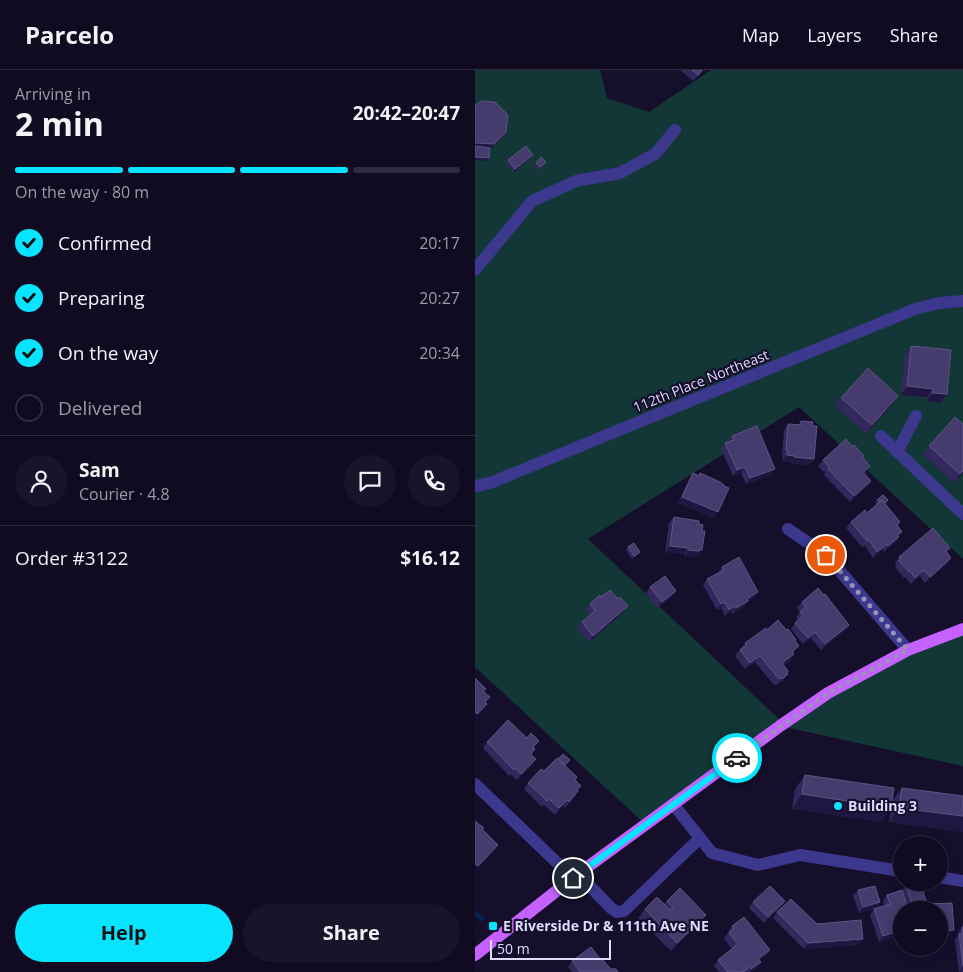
<!DOCTYPE html>
<html lang="en">
<head>
<meta charset="utf-8">
<style>
	:root { --surface:#100b21; --page:#19142a; --text:#f1f3f6; --muted:#9c9ba5; --line:#302b3f; --accent:#07e4ff }
	body { margin:0; font-family:"Open Sans",sans-serif; background:var(--page); color:var(--text); height:100vh; display:flex; flex-direction:column; font-size:19px; white-space:nowrap }
	* { box-sizing:border-box; margin:0 }
	p { font-size:16px; color:var(--muted) }
	.icon { flex:none; width:28px; height:28px; fill:none; stroke:currentColor; stroke-width:2; stroke-linecap:round; stroke-linejoin:round }
	.map { position:relative; flex:1; overflow:hidden }
	.drawer { display:flex; flex-direction:column; background:var(--surface); width:475px }
	.drawer>* { flex:none }
	.tools { position:absolute; left:418px; top:766px; display:grid; gap:10px }
	.tools a { display:grid; place-items:center; width:55px; height:55px; border-radius:50%; background:var(--surface); box-shadow:0 2px 12px #0003,0 0 0 1px var(--line); font-size:25px }
	.scale { position:absolute; left:15px; bottom:12px; width:121px; box-sizing:border-box; padding-left:5px; border:2px solid #dfdbff; border-top:0; font-size:14px; line-height:18px; white-space:nowrap; color:#dfdbff; -webkit-text-stroke:4px #150f2c; paint-order:stroke }
	.pin { position:absolute; display:grid; place-items:center; width:42px; height:42px; color:#fff; margin:-21px; border:2px solid #fff; border-radius:50%; box-shadow:0 1px 5px #0007 }
	.courier { position:absolute; display:grid; place-items:center; width:50px; height:50px; margin:-25px; border:4px solid #07e4ff; border-radius:50%; background:#fff; color:#222; box-shadow:0 1px 6px #0007 }
	.headline em { font-style:normal; font-weight:700 }
	.headline div { display:flex; flex-direction:column-reverse }
	.headline { display:flex; align-items:center; justify-content:space-between; height:85px; padding:0 15px }
	h1 { font-size:32px; font-weight:700; line-height:38px }
	.bar { display:grid; grid-template-columns:repeat(4,1fr); gap:8px 5px; align-content:center; height:60px; padding:0 15px }
	.bar i { height:6px; border-radius:4px; background:var(--line) }
	.bar .selected { background:var(--accent) }
	.bar p { grid-column:span 4 }
	.line { display:flex; align-items:center; gap:12px; padding:0 15px; border-top:1px solid var(--line) }
	.line div { flex:1 }
	.round { display:grid; place-items:center; flex:none; width:52px; height:52px; border-radius:26px; background:var(--page) }
	ol { padding:0 15px; list-style:none }
	li { display:flex; align-items:center; gap:15px; height:55px }
	li p { margin-inline-start:auto }
	li .icon { padding:5px; border-radius:50%; background:var(--accent); color:#111; stroke-width:4 }
	li:last-child { color:var(--muted) }
	li i { width:28px; height:28px; border:2px solid var(--line); border-radius:50% }
	.cta { display:flex; gap:10px; margin-top:auto; padding:10px 15px }
	.cta a { flex:1; height:58px; border-radius:30px; background:var(--accent); color:#111; font-size:20px; font-weight:700; line-height:58px; text-align:center }
	.cta a+a { background:var(--page); color:var(--text) }
	header { display:flex; align-items:center; gap:30px; box-sizing:border-box; height:70px; padding:0 25px; background:var(--surface); border-bottom:1px solid var(--line) }
	header strong { font-size:24px }
	nav { display:flex; gap:28px; margin-inline-start:auto; font-size:18px }
	main { display:flex; flex:1; min-height:0 }
	.map>svg:first-child { display:block }
	.green { fill:#123736 }
	.lines { fill:none; stroke-linecap:round; stroke-linejoin:round }
	.stream { stroke:#07204e; stroke-width:5 }
	.minor { stroke:#3b388e; stroke-width:12 }
	.major { stroke:#c562ff; stroke-width:12 }
	.wall { fill:#32285b }
	.shaded-wall { fill:#1f1641 }
	.building { fill:#453b6d; stroke:#5d5484 }
	.done { stroke:#9894b5; stroke-width:5; stroke-dasharray:0 9 }
	.route { stroke:#07e4ff; stroke-width:6 }
	.poi-dot { fill:#07e4ff; stroke:#150f2c; stroke-width:2 }
	.labels { text-anchor:middle; stroke-width:4.5; stroke-linejoin:round; paint-order:stroke }
	.street-label { font-size:14px; fill:#dfdbff; stroke:#150f2c }
	.poi-label { font-size:14px; font-weight:bold; fill:#dfdbff; stroke:#150f2c; text-anchor:start }
</style>
</head>
<body>
<header>
<strong>Parcelo</strong>
<nav><a>Map</a><a>Layers</a><a>Share</a></nav>
</header>
<main>
<section class="drawer">
<div class="headline"><div><h1>2 min</h1><p>Arriving in</p></div><em>20:42–20:47</em></div>
<div class="bar"><i class="selected"></i><i class="selected"></i><i class="selected"></i><i></i><p>On the way · 80 m</p></div>
<ol>
<li><svg class="icon" aria-label="check" viewBox="0 0 24 24"><path d="M5 12l5 5 9-10"/></svg>Confirmed<p>20:17</p></li>
<li><svg class="icon" aria-label="check" viewBox="0 0 24 24"><path d="M5 12l5 5 9-10"/></svg>Preparing<p>20:27</p></li>
<li><svg class="icon" aria-label="check" viewBox="0 0 24 24"><path d="M5 12l5 5 9-10"/></svg>On the way<p>20:34</p></li>
<li><i></i>Delivered</li>
</ol>
<div class="line" style="height:90px"><a class="round"><svg class="icon" aria-label="person" viewBox="0 0 24 24"><circle cx="12" cy="8" r="4"/><path d="M4 21q1-7 8-7t8 7"/></svg></a><div><b>Sam</b><p>Courier · 4.8</p></div><a class="round"><svg class="icon" aria-label="chat" viewBox="0 0 24 24"><path d="M4 5h16v11H9l-5 4z"/></svg></a><a class="round"><svg class="icon" aria-label="phone" viewBox="0 0 24 24"><path d="M5 4h4l2 5-3 2q2 4 5 5l2-3 5 2v4C11 20 4 13 5 4z"/></svg></a></div>
<div class="line" style="height:65px"><div>Order #3122</div><b>$16.12</b></div>
<div class="cta"><a>Help</a><a>Share</a></div>
</section>
<div class="map">
<svg width="488" height="902" viewBox="0 0 488 902">
	<rect width="100%" height="100%" fill="#150f2c"/>
	<path class="green" d="M0,0h125l7,28 42,14 62,-42h252v489l-164,-152 -211,132 193,182 -135,104 -171,-158z
		M488,559v137l-183,-40 48,-33z"/>
	<g class="lines">
		<path class="stream" d="M0,843l7,6"/>
		<path class="minor" d="M0,200l57,-69 44,-20 44,-8 35,-19 20,-24
			M406,366l82,78
			M422,382l19,-36
			M0,416l15,-3 425,-174 24,-6 24,-2
			M313,459l38,26 82,95
			M0,714l98,94
			M198,734l39,49 46,12 42,-10 101,16
			M103,804l33,34 6,4 7,-1 76,-73
			M464,807l24,4"/>
		<path class="major" d="M0,885l103,-81 202,-148 48,-33 80,-43 55,-21"/>
	</g>
	<path class="wall" d="M207,0h22l-11,11 -12,-10z
		M56,88l-18,14 -7,-9 2,-3z
		M71,92l-8,9 -4,-5 2,-3z
		M436,276l36,48 -7,9 -14,-2 1,-4 -26,-2 4,-40z
		M423,326l-6,9 -26,29 -31,-28 6,-8z
		M326,351l11,5 2,33 -5,6 -19,-2v-1l-8,-1 1,-5h-1l2,-26 4,-6 10,1z
		M257,366l39,39 -25,9 -5,-11 -8,3 -12,-27 4,-6 4,-1z
		M454,376l34,27 -9,10 -31,-28z
		M387,388l4,14 -2,2 2,13 -16,15 -26,-27 1,-2 -7,-7 5,-6z
		M218,403l6,2 1,-2 14,45 -36,-15 11,-24z
		M402,430l8,4 13,22 4,6 -7,11 -11,9 -2,-2 -9,8 -8,-12 -3,1 -16,-19 5,-6 16,-9 10,-8 -2,-2z
		M199,447l25,7 -1,32h-2l-1,1 -11,-1v-2l-19,-2 4,-29z
		M153,477l12,5 -2,3 -6,4 -6,-9z
		M472,482v12l-22,19 -5,-7 -9,8 -6,-7 -1,1 -9,-11 1,-2 -1,-2 4,-6z
		M247,497l31,31 -5,4 -4,5 -12,7 -1,-2 -6,4 -4,-8 -4,2 -14,-25 4,-6 11,-6z
		M175,517l22,10 -15,11 -11,-15z
		M126,527l17,2 10,7 -4,6 -35,30 -12,-14 5,-6 8,-7 -5,-5 5,-6z
		M327,532l47,23 -4,6 -24,19 -10,-12 -8,6 -12,-15 4,-6 3,-2 -2,-3 4,-7 -3,-3z
		M292,560l28,12 -1,10 -1,1 -3,8 -6,4 3,8 -3,7 -7,5 -1,-1 -2,1 -19,-23 -10,7 -10,-13 10,-13z
		M12,672l47,5 1,2 -4,5 1,11 -15,15 -7,-6 -1,2 -26,-28z
		M90,695l10,15 2,11 -3,6 -9,11 -2,-2 -8,9 -11,-10 -2,2 -18,-18 4,-6 16,-12z
		M330,705l87,26 10,-13 61,8v36l-74,-10 2,-13 -10,13 -89,-13 3,-20z
		M440,812h5l7,22 25,-1 2,27 -5,6h-10v-26h-38v25l-22,7 -9,-27 4,-6 10,-3 -1,-5 4,-6 15,-5 4,12 -4,-11 4,-6z
		M383,820l22,12 -4,6 -17,5 -6,-17z
		M192,831l39,14 -7,9 -28,27 -33,-33 7,-9 19,-5z
		M310,831l-4,6 -17,16 -15,-15 4,-6z
		M302,842l86,27 -5,6 -54,4 -31,-31z
		M257,856l38,24 -4,6 -6,4 -3,8 -6,4h-32l-5,-6 4,-6 14,-11 -8,-10z
		M487,857h1v45h-4l-4,-32 3,-5v-2z
		M126,890l10,9 7,3h-46l-4,-5 4,-6z"/>
	<path class="shaded-wall" d="M31,62l-4,6 -13,12 -14,-3 1,-4z
		M58,85l-2,3 -18,14 2,-3z
		M0,87l14,1 -2,3 -12,-1z
		M432,316l26,3 -6,8 -26,-2z
		M457,323l15,1 -7,9 -14,-2z
		M423,326l-6,9 -26,29 6,-9z
		M311,380h1l-4,6h-1z
		M312,385l8,1 -5,6 -8,-1z
		M319,387l20,2 -5,6 -19,-2z
		M270,397l-4,6 -8,3 4,-6z
		M300,399l-4,6 -25,9 4,-6z
		M488,401v2l-9,10 6,-9z
		M396,411l-5,6 -16,15 4,-6z
		M207,427l36,15 -4,6 -36,-15z
		M427,462l-7,11 -11,9 13,-17z
		M412,474l-5,6 -9,8 4,-6z
		M195,476l18,2 -4,6 -19,-2z
		M213,480h14l-4,6h-2l-1,1 -11,-1z
		M476,488l-4,6 -22,19 5,-6z
		M449,500l-4,6 -9,8 4,-6z
		M201,521l-4,6 -15,11 5,-6z
		M283,522l-5,6 -5,4 -4,5 -12,7 4,-6 11,-9z
		M250,532l-4,6 -4,2 4,-6z
		M153,536l-4,6 -35,30 4,-6z
		M260,536l-4,6 -6,4 4,-6z
		M374,555l-4,6 -24,19 4,-6z
		M340,562l-4,6 -8,6 5,-6z
		M319,584l-4,7 -12,8 4,-6z
		M285,586l-5,6 -10,7 5,-6z
		M313,601l-4,6 4,-3 -4,6 -7,5z
		M12,634l-4,6 -8,8 2,-4z
		M61,689l-4,6 -15,15 4,-6z
		M103,721l-4,6 -9,11 4,-6z
		M327,724l89,14 -10,14 -89,-13z
		M92,730l-4,6 -8,9 4,-7z
		M424,738l64,8v16l-74,-10z
		M23,775l-4,6 -19,20 3,-5z
		M310,831l-4,6 -17,16 4,-6z
		M405,832l-4,6 -17,5 4,-6z
		M231,845l-7,9 -28,27 6,-8z
		M426,860v5l-22,7 4,-6z
		M479,860l-5,6h-10v-5z
		M388,869l-5,6 -54,4 4,-6z
		M295,880l-4,6 -12,9 4,-6z
		M286,892l-4,6 -6,4h-2l2,-3z
		M488,896v3l-2,3h-2z"/>
	<path class="building" d="M217,0h10l-4,5z
		M6,31l14,1 13,13 -2,17 -12,12 -18,-1 -1,-1v-37z
		M0,76l15,2 -1,10 -14,-1z
		M51,76l7,9 -18,14 -7,-9z
		M66,87l5,5 -6,5 -4,-4z
		M436,276l40,4 -4,44 -15,-1 1,-4 -26,-3z
		M393,298l30,28 -26,29 -31,-27z
		M480,347l8,7v47l-3,3 -31,-28z
		M326,351l12,1 -1,4h5l-3,33 -20,-2 1,-1 -8,-1v-5h-1l2,-26 13,1z
		M282,356l18,43 -25,9 -5,-11 -8,3 -12,-27 9,-3 -2,-4z
		M371,369l6,8 2,-2 10,11 -2,1 8,9 -7,6 8,9 -17,15 -26,-27 1,-2 -6,-7z
		M218,403l6,3 1,-3 20,9 4,3v1l5,2 -11,24 -36,-15z
		M408,425l5,5 -3,3 -3,-3 -3,2 -2,-2z
		M407,430l18,22 -3,3 5,7 -5,3 2,2 -11,9 -1,-2 -10,8 -8,-12 -2,1 -16,-19 14,-12 2,3z
		M199,447l25,4v3l4,1 -1,6h3l-3,19h-2l-1,1 -11,-1v-2l-18,-2z
		M458,458l17,20 -4,3 5,7 -21,19 -6,-7 -9,8 -5,-7 -1,1 -10,-11 2,-2 -2,-2z
		M159,473l6,9 -6,4 -6,-9z
		M264,487l19,35 -11,7 1,2 -12,7 -1,-2 -6,4 -4,-8 -4,2 -14,-25 17,-9 -2,-3z
		M190,506l11,15 -14,11 -12,-15z
		M343,518l6,7 1,-1 24,31 -24,19 -10,-12 -7,6 -13,-15 8,-7 -3,-4 6,-5 -4,-5z
		M135,520l8,9 2,-2 8,9 -35,30 -11,-14 13,-11 -5,-7 10,-9 1,2z
		M303,550l8,10 2,-1 8,11 -1,1 4,5 -7,6 2,2 -12,9 6,8 -1,2 1,1 -6,5 -2,-2 -1,2 -19,-23 -10,7 -10,-13 7,-5 -2,-2 21,-15 1,2z
		M0,608l11,11 -3,2 7,6 -5,5 2,2 -10,10 -2,-2z
		M33,650l19,18 4,-5 8,8 -6,6 2,2 -4,5 5,5 -15,15 -6,-6 -1,2 -27,-28z
		M88,684l7,6 -5,5 -7,-6z
		M82,688l20,19 -2,3 6,6 -4,4 1,1 -9,11 -2,-2 -8,8 -10,-9 -2,2 -19,-18 13,-14 3,2z
		M330,705l89,13 -3,20 -89,-14z
		M427,718l61,8v20l-64,-8z
		M0,751l9,7 -2,1 16,16 -20,21 -3,-2z
		M440,812h5l7,22 25,-1 2,27 -15,1v-21h-25l-8,-25z
		M295,816l15,15 -17,16 -15,-15z
		M400,816l5,16 -17,5 -5,-17z
		M205,818l26,27 -29,28 -32,-34 12,-12 13,13 3,-2 -6,-7z
		M427,820l6,20h-7v20l-18,6 -9,-27 16,-5 -3,-9z
		M316,829l26,25 44,-4 2,19 -55,4 -31,-31z
		M269,847l26,33 -12,9 3,3 -10,7 -2,-2 -6,5h-15l-10,-12 20,-16 -9,-11 5,-5 -2,-2z
		M487,857h1v39l-4,-32 4,-1z
		M116,877l10,13 1,-1 9,10h5l2,3h-38l-8,-11z"/>
	<g class="lines">
		<path class="done" d="M262,688l91,-65 80,-43 -82,-95"/>
		<path class="route" d="M98,808l164,-120"/>
	</g>
	<g class="poi-dot">
		<circle cx="363" cy="736" r="5"/>
		<rect x="13" y="851" width="10" height="10" rx="2.5"/>
	</g>
	<g class="labels">
		<g class="street-label">
			<text transform="translate(226 311) rotate(-22)" y="5">112th Place Northeast</text>
		</g>
		<g class="poi-label">
			<text x="373" y="741">Building 3</text>
			<text x="28" y="861">E Riverside Dr &amp; 111th Ave NE</text>
		</g>
	</g>
</svg>
<div class="tools">
<a>+</a>
<a>−</a>
</div>
<div class="scale">50 m</div>
<div class="pin" style="left:351px;top:485px;background:#ea580c"><svg class="icon" aria-label="bag" viewBox="0 0 24 24"><path d="M5 8h14l-1 12H6zM9 8a3 3 0 0 1 6 0"/></svg></div>
<div class="pin" style="left:98px;top:808px;background:#1f2937"><svg class="icon" aria-label="home" viewBox="0 0 24 24"><path d="M3 11l9-7 9 7M6 9v11h12V9"/></svg></div>
<div class="courier" style="left:262px;top:688px"><svg class="icon" aria-label="car" viewBox="0 0 24 24"><path d="M5 17H2v-5l4-1 3-4h7l3 4 3 1v5h-3M9 17h6M6 11h13"/><circle cx="7" cy="17" r="2"/><circle cx="17" cy="17" r="2"/></svg></div>
</div>
</main>
</body>
</html>
